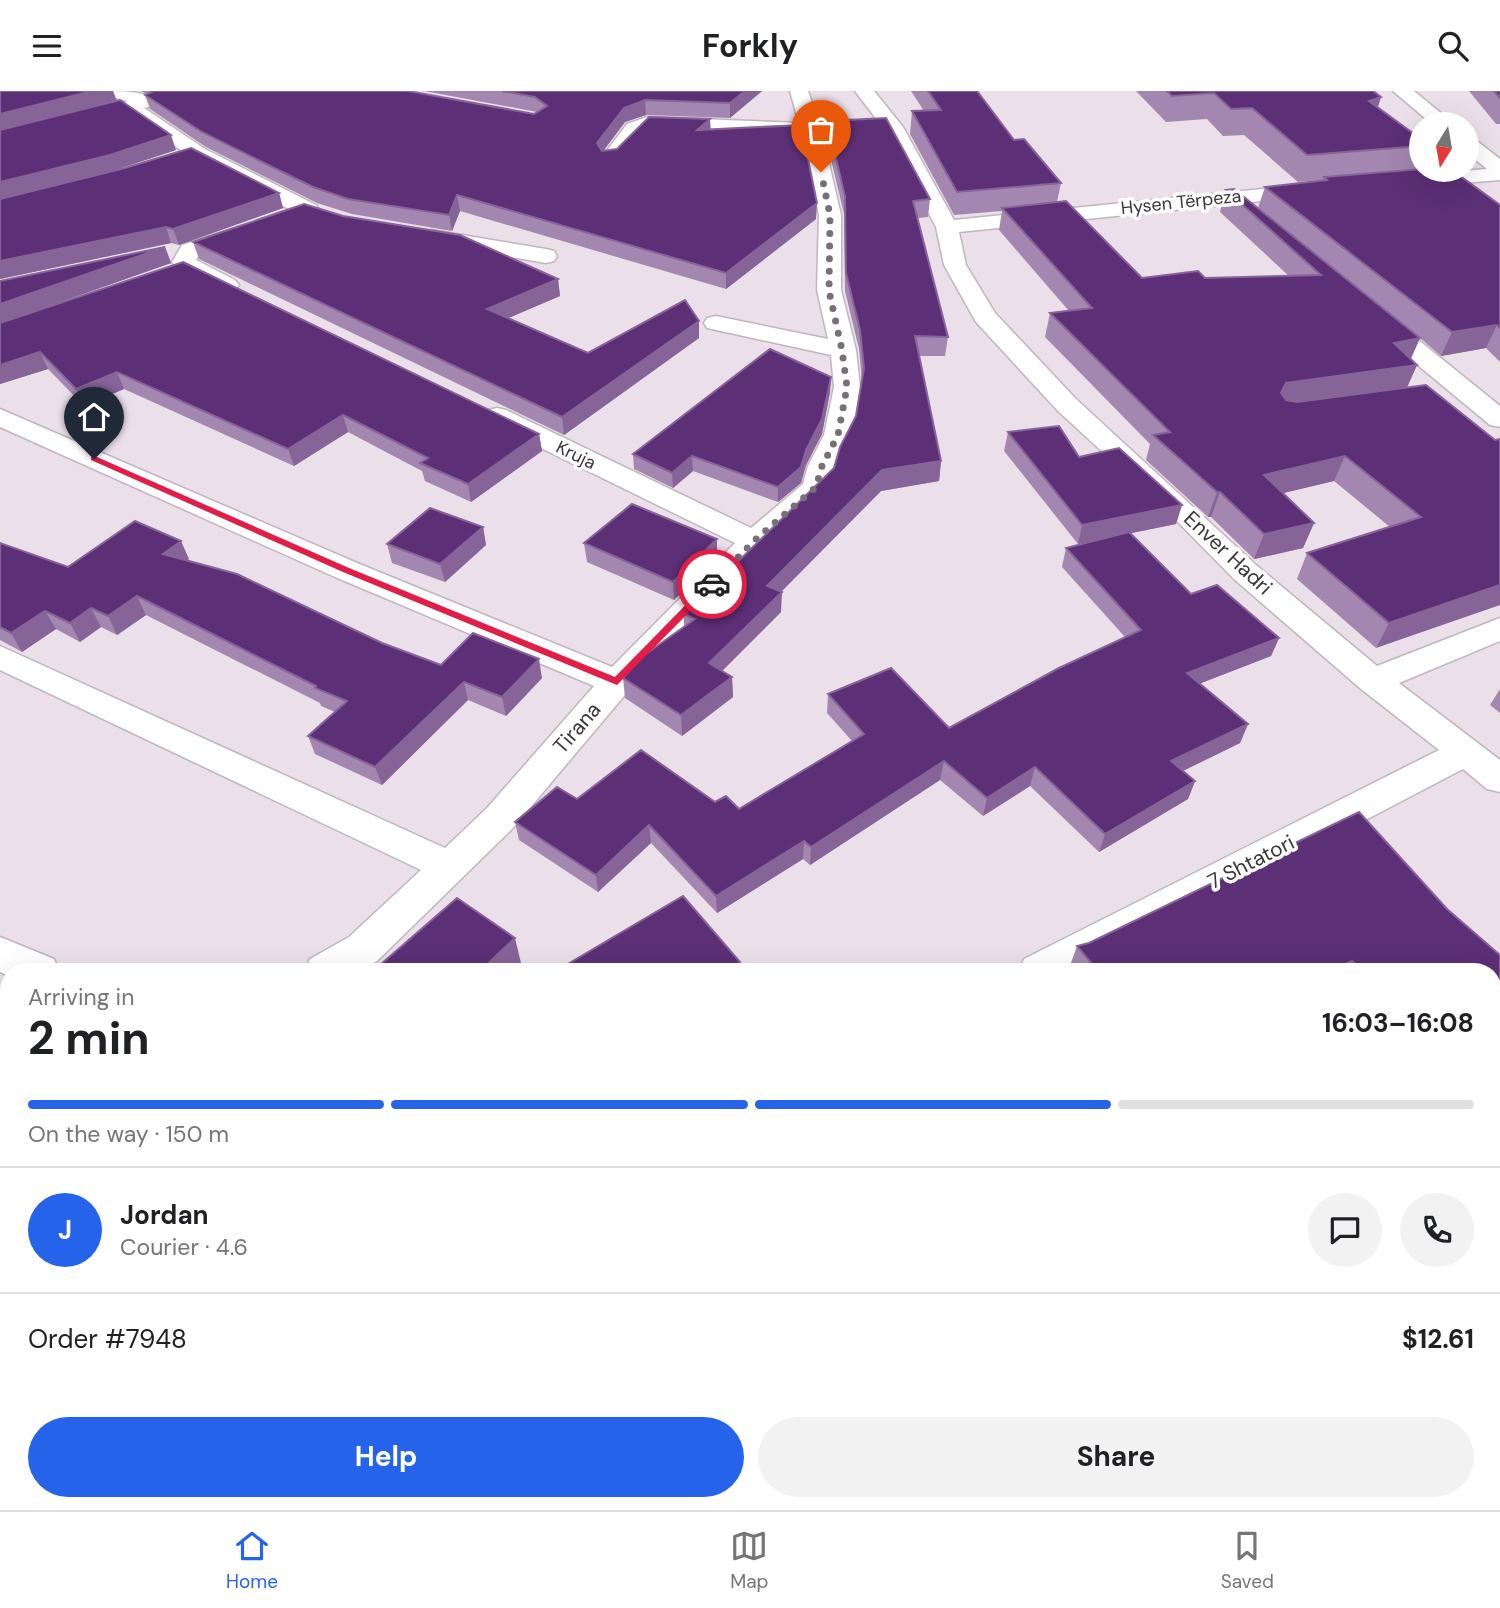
<!DOCTYPE html>
<html lang="en">
<head>
<meta charset="utf-8">
<style>
	:root { --surface:#fff; --page:#f2f2f2; --text:#202124; --muted:#757577; --line:#e0e0e0; --accent:#2563eb }
	body { margin:0; font-family:"DM Sans",sans-serif; background:var(--page); color:var(--text); height:100vh; display:flex; flex-direction:column; font-size:26px; white-space:nowrap }
	* { box-sizing:border-box; margin:0 }
	p { font-size:23px; color:var(--muted) }
	.icon { flex:none; width:38px; height:38px; fill:none; stroke:currentColor; stroke-width:2; stroke-linecap:round; stroke-linejoin:round }
	.map { position:relative; flex:1; overflow:hidden }
	.details { position:absolute; left:0px; top:872px; width:1502px; height:548px; display:flex; flex-direction:column; background:var(--surface); border-radius:28px 28px 0 0; box-shadow:0 7px 28px #0002 }
	.details>* { flex:none }
	.needle { width:46px; rotate:191deg }
	.buttons { position:absolute; left:1409px; top:21px; display:grid; gap:14px }
	.buttons a { display:grid; place-items:center; width:70px; height:70px; border-radius:50%; background:var(--surface); box-shadow:0 7px 28px #0002; font-size:35px }
	.pin { position:absolute; display:grid; place-items:center; width:60px; height:60px; color:#fff; margin:-72px -30px; border-radius:50% 50% 50% 0; rotate:-45deg; box-shadow:0 0 7px #0007 }
	.pin .icon { rotate:45deg }
	.courier { position:absolute; display:grid; place-items:center; width:70px; height:70px; margin:-35px; border:5px solid #e11d48; border-radius:50%; background:#fff; color:#222; box-shadow:0 2px 9px #0007 }
	.head em { font-style:normal; font-weight:700 }
	.head div { display:flex; flex-direction:column-reverse }
	.head { display:flex; align-items:center; justify-content:space-between; height:119px; padding:0 28px }
	h1 { font-size:46px; font-weight:700; line-height:52px }
	.bar { display:grid; grid-template-columns:repeat(4,1fr); gap:10px 7px; align-content:center; height:84px; padding:0 28px }
	.bar i { height:9px; border-radius:5px; background:var(--line) }
	.bar .selected { background:var(--accent) }
	.bar p { grid-column:span 4 }
	.line { display:flex; align-items:center; gap:18px; padding:0 28px; border-top:2px solid var(--line) }
	.line div { flex:1 }
	.round { display:grid; place-items:center; flex:none; width:74px; height:74px; border-radius:37px; background:var(--page) }
	.cta { display:flex; gap:14px; margin-top:auto; padding:14px 28px }
	.cta a { flex:1; height:80px; border-radius:42px; background:var(--accent); color:#fff; font-size:28px; font-weight:700; line-height:80px; text-align:center }
	.cta a+a { background:var(--page); color:var(--text) }
	header { display:flex; justify-content:space-between; align-items:center; height:91px; padding:0 28px; background:var(--surface); font-size:32px; font-weight:700 }
	.dock { display:flex; justify-content:space-around; align-items:center; height:98px; border-top:2px solid var(--line); background:var(--surface); font-size:19px; color:var(--muted) }
	.dock a { display:grid; justify-items:center; gap:4px }
	.dock .selected { color:var(--accent) }
	.map>svg:first-child { display:block }
	.lines { fill:none; stroke-linecap:round; stroke-linejoin:round }
	.minor-casing { stroke:#c0b5be; stroke-width:3 }
	.minor { fill:#fff; fill-rule:evenodd }
	.wall { fill:#a487b0 }
	.shaded-wall { fill:#876498 }
	.building { fill:#5c2f76; stroke:#876498; stroke-width:2 }
	.route { fill:#e11d48 }
	.done { stroke:#787077; stroke-width:7; stroke-dasharray:0 12.6 }
	.labels { text-anchor:middle; stroke-width:7; stroke-linejoin:round; paint-order:stroke }
	.far-street-label { font-size:18px; fill:#3a3539; stroke:#fff }
	.street-label { font-size:21px; fill:#3a3539; stroke:#fff }
</style>
</head>
<body>
<header><svg class="icon" aria-label="menu" viewBox="0 0 24 24"><path d="M4 6h16M4 12h16M4 18h16"/></svg>Forkly<svg class="icon" aria-label="search" viewBox="0 0 24 24"><circle cx="10" cy="10" r="6"/><path d="M15 15l6 6"/></svg></header>
<div class="map">
<svg width="1500" height="1419" viewBox="0 0 1500 1419">
	<rect width="100%" height="100%" fill="#ebdfe9"/>
	<g class="lines">
		<g class="minor-casing">
			<path id="minor" d="M104,0c17,0 42,0 54,10l-2,4 -12,3 61,41 111,56 3,5 -3,5h-16l-109,-58 -69,-47 -2,-4 7,-5 -21,-6z
				M790,0h18l13,38 20,86v75l15,60 4,37 -8,48 -16,31 -6,21 -65,61 -85,87 -51,55 -116,138 -136,133 -17,10h-55l5,-12 39,-22 72,-67 -421,-200v-24l445,202 42,-40 107,-122 -259,-109 -335,-150v-18l357,154 255,104 123,-124 -247,-121 -4,-6 4,-6 9,-2 9,2 245,118 52,-44 5,-18 16,-31 10,-48 -3,-32 -124,-27 -3,-5 3,-5 9,-2 112,23 -11,-49 2,-75 -17,-80 -153,-6c-19,7 -23,41 -46,35l-3,-4 27,-36 20,-7 152,6z
				M855,0h19l29,36 51,93 357,-36 7,2 3,4 -3,4 -7,2 -352,36 7,33 29,48 81,86 180,166 121,101 123,-48v23l-101,42 101,77v32l-13,-3 -24,-20 -386,202h-58l5,-12 415,-209 -78,-61 -127,-110 -63,-64 -113,-104 -82,-89 -32,-57 -8,-38 -52,-98z
				M1393,0h21l40,33h-22z
				M1466,45l7,2 27,21v21l-89,7 -7,-2 -3,-4 3,-4 7,-2 76,-6 -21,-17z
				M244,134l8,2 3,5 -3,5 -53,18 -3,5 39,20 4,5 -4,5h-16l-44,-23 -3,-5 10,-17z
				M432,139l114,19 8,2 3,5 -3,5 -8,2 -122,-21 -3,-5 3,-5z
				M1376,220l9,2 115,93v21l-10,-2 -123,-102 -3,-5 3,-5z
				M0,846l54,22 5,12h-50v5l-9,-4z
				M9,1331v54l-9,3v-54z"/>
		</g>
		<use href="#minor" class="minor"/>
	</g>
	<path class="wall" d="M141,0h267l126,23 3,-2 -113,-21h338l-32,27 -84,-3 -21,7 -22,29 14,-2 93,-19 106,89 -90,70 -266,-78 -8,20 -100,-17 -35,-11 -111,-56 -56,-38 -5,-14 2,-1z
		M911,0h66l37,49 47,43 -4,19 85,76h63l84,-2 -69,-64 6,-22 32,18 7,-21 57,-7 -24,2 -54,-47 -21,1 -16,-17 -41,3 -30,-31h237l8,6 -3,10 43,32v27l-1,3 80,36v157l-14,-14 -45,8 -21,-18 -9,21 6,6 -10,23 88,52 -119,208 -79,-69 10,-26 83,-26 -56,-46 -51,12 31,30 -11,25 -49,11 -43,-42h-3l-62,-57 4,-16 -105,-107 5,-24 19,-2 -70,-81 3,-19 -48,4 -44,-81 2,-23h12z
		M1469,0h31v33h-4z
		M827,30l103,78 -2,18 -10,1 30,119 -3,19h-26l22,105 -2,20 -58,10 -100,101v20l-59,59 10,6 1,20 -51,39 -57,-38 -2,-20 61,-51v-13l150,-146 22,-52 6,-35 -3,-32 -14,-58 -1,-77 -18,-76z
		M0,39l176,20 -61,20 164,23 4,15 -104,37 -8,-2 -171,36z
		M343,125l215,63 2,17 -52,22 80,35 111,-32v17l-135,97 -365,-176 -6,-17z
		M165,156l6,16 -166,59 178,-60 356,172 3,17 -71,51 -46,-21 -3,-10 -74,-39 -54,34 -170,-77 -40,17 -36,-37 -48,15v-103z
		M831,286l-1,15 -8,42 -16,31 -5,18 -23,19 -85,-31 -20,17 -39,-19 -1,-15z
		M1008,341l71,25 103,48 -6,19 -45,9 60,61 88,44 -8,18 -71,27 48,41 -8,19 -57,28 12,10 -7,18 -89,53 -69,-66 -47,30 -43,-36 -130,85 -7,-6 -86,54 -66,-70 -53,49 -79,-52 -4,-18 62,-23 138,3 24,7 113,-68 -25,-28 1,-19 121,34 176,-91 -63,-70 4,-19 37,-9 -25,5 -74,-93z
		M483,436l3,18 -41,37 -53,-19 -5,-19z
		M717,448v18l-43,43 -87,-38 -3,-19z
		M0,452l68,24 121,-8 -2,1 195,83 59,22 101,13 -36,38 -38,-16 -86,85 -67,-31 -7,-18 27,-24 -14,-6 -1,-3 -174,-88 -29,20 -16,-8 -21,15 -24,-13 -34,23 -22,-12z
		M1500,598v24l-10,-8z
		M1447,818l53,46v185l-7,-6v-163h-425l9,-25z
		M1493,1299l7,8v94l-7,3z
		M1064,1410h318l8,9h-320z"/>
	<path class="shaded-wall" d="M92,0h21l4,10 -117,29v-16z
		M745,0h17l-32,27v-15z
		M1381,6l-9,27 -3,-23z
		M645,9l1,15 -21,7 -27,36 -1,-15 27,-35z
		M710,28l1,15 -14,-4z
		M171,44l5,15 -61,20 -115,29v-17z
		M279,102l4,15 -104,37 -6,-16z
		M457,104l3,16 -8,20 -3,-16z
		M817,112l-1,16 -90,70v-16z
		M166,136l5,16 -171,36v-18z
		M165,156l6,16 -171,60v-19z
		M558,188l2,17 -70,30 -3,-17z
		M699,230v17l-135,97 -2,-18z
		M1497,234l-11,23 -45,8 11,-24z
		M1420,247l-11,24 -15,-19z
		M40,261l8,17 -48,15v-19z
		M1417,274l-11,24 -129,18 4,-14 5,-10z
		M117,281l7,17 -40,17 -8,-17z
		M831,286l-1,15 -8,42 -16,31 -5,18 -23,19v-15l28,-37z
		M343,324l5,17 -54,34 -6,-17z
		M539,343l3,17 -71,51 -3,-18z
		M692,365l1,15 -20,17 -1,-15z
		M1345,365l-11,25 -80,19 10,-25z
		M941,370l-2,20 -58,10 -114,115v-20l115,-116z
		M1217,401h3l-9,25h-3z
		M1182,414l-6,19 -98,20 4,-19z
		M1314,432l-11,25 -49,11 10,-25z
		M483,436l3,18 -41,37 -5,-18z
		M717,448v18l-43,43 -1,-18z
		M181,450l8,18 -18,13 -8,-18z
		M1500,494v20l-124,43 13,-25z
		M782,501l-1,20 -71,71 -1,-20z
		M137,505l9,19 -29,20 -9,-19z
		M91,517l10,19 -21,15 -10,-19z
		M45,520l11,18 -34,23 -11,-19z
		M1279,547l-8,18 -90,35 6,-18z
		M539,568l3,19 -36,38 -4,-19z
		M732,586l1,20 -51,39 -1,-21z
		M464,591l4,18 -86,85 -7,-18z
		M1248,633l-8,19 -76,37 7,-19z
		M944,670l-4,19 -130,85 1,-18z
		M1035,676l-5,19 -47,30 4,-18z
		M1195,690l-7,18 -89,53 6,-18z
		M649,734l2,18 -53,49 -2,-17z
		M804,750l-1,18 -86,54 -1,-17z
		M515,847l6,25 -8,8h-33z
		M1352,870l-6,10h-14z
		M740,871v9h-14z
		M280,1410h5l7,9h-8z"/>
	<path class="building" d="M0,0h92l-92,23z
		M154,0h254l126,23 13,-8 -12,-9 -33,-6h243l-15,12 -85,-3 -21,8 -27,35 5,8 15,-2 32,-32 61,2 -13,11 104,-5 16,78 -91,70 -269,-78 -8,20 -101,-16 -35,-12 -111,-55 -57,-37z
		M928,0h49l37,49 10,-1 37,44 -104,9 -45,-81 29,-1z
		M1167,0h206l8,6 -12,4 52,38v7l-114,9 -55,-47 -21,1 -17,-16 -42,3z
		M1494,0h6v7z
		M120,9l51,35 -61,20 -110,27v-52z
		M886,27l44,81 -17,2 35,136 -33,-1 26,125 -59,9 -115,116 15,6 -73,71 23,14 -51,38 -58,-37 20,-22 52,-37 -11,-5 150,-146 6,-21 16,-31 8,-48 -4,-38 -14,-57 -1,-77 -18,-75z
		M191,57l88,45 -106,36 -7,-2 -166,34v-62l125,-31z
		M1421,78v1h31l48,35v123l-3,-3 -45,7 -187,-145 62,-7 -3,-3z
		M1234,98l186,149 -26,5 23,22 -131,18 -5,10 5,7 11,2 129,-17 69,55 5,-1v146l-111,38 -82,-70 114,-36 -76,-61 -81,19 50,48 -50,11 -44,-42h-3l-64,-57 17,-3 -120,-119 42,-5 -90,-100 64,-7 76,77 56,-7 7,7 116,-3 -95,-85z
		M304,113l39,12 117,19 98,44 -71,30 101,44 97,-53 14,21 -137,96 -369,-175z
		M165,156l-165,57v-23z
		M183,171l356,172 -71,50 -48,-21 8,-5 -85,-43 -55,34 -171,-77 -41,17 -36,-37 -40,13v-42z
		M770,258l61,28 -9,42 -16,31 -5,17 -23,20 -86,-31 -20,17 -39,-19z
		M1059,335l20,31 40,-9 63,57 -100,20 -74,-93z
		M632,413l85,35 -44,43 -89,-39z
		M430,417l53,19 -43,37 -53,-20z
		M135,430l46,20 -18,13 74,20 145,69 59,22 32,-32 66,26 -37,38 -38,-15 -89,85 -67,-31 39,-35 -32,-13 1,-2 -179,-90 -29,20 -17,-8 -21,15 -25,-12 -34,22 -11,-6v-84l68,24z
		M1129,441l62,62 26,-9 62,53 -92,35 61,51 -77,37 24,20 -90,53 -70,-67 -48,31 -43,-37 -133,86 -7,-6 -88,55 -67,-71 -53,50 -81,-53 42,-35 20,12 64,-49 74,52 11,-6 13,13 125,-75 -36,-40 63,-26 58,60 110,-60 82,-38 -75,-82z
		M1359,721l88,97 53,46v134l-7,-7v-111h-129l-12,-10 -20,10h-234l-21,-25 12,-3z
		M683,805l57,66 -14,9h-170z
		M457,807l58,40 -35,33h-107z
		M1500,1088v201l-7,7v-204z
		M1493,1299l7,8v82l-7,-8z
		M107,1410h173l3,4 1,5h-175z
		M1090,1410h292l8,9h-293z"/>
	<path class="route" d="M91,366h6l252,111 266,109 94,-96 8,3 -100,101 -274,-113 -252,-112z"/>
	<g class="lines">
		<path class="done" d="M712,493l42,-43 62,-54 6,-21 16,-31 9,-48 -5,-37 -13,-59 1,-76 -9,-43"/>
	</g>
	<g class="labels">
		<g class="far-street-label">
			<text transform="translate(1181 111) rotate(-6)" y="6">Hysen Tërpeza</text>
			<text transform="translate(576 364) rotate(26)" y="6">Kruja</text>
		</g>
		<g class="street-label">
			<text transform="translate(1228 462) rotate(43)" y="7">Enver Hadri</text>
			<text transform="translate(577 637) rotate(-49)" y="7">Tirana</text>
			<text transform="translate(1251 771) rotate(-27)" y="7">7 Shtatori</text>
		</g>
	</g>
</svg>
<div class="buttons">
<a><svg class="needle" viewBox="-14 -14 28 28"><path d="M0-13l5 13h-10z" fill="#e53935"/><path d="M0 13l5-13h-10z" fill="#757577"/></svg></a>
</div>
<div class="pin" style="left:821px;top:81px;background:#ea580c"><svg class="icon" aria-label="bag" viewBox="0 0 24 24"><path d="M5 8h14l-1 12H6zM9 8a3 3 0 0 1 6 0"/></svg></div>
<div class="pin" style="left:94px;top:368px;background:#1f2937"><svg class="icon" aria-label="home" viewBox="0 0 24 24"><path d="M3 11l9-7 9 7M6 9v11h12V9"/></svg></div>
<div class="courier" style="left:712px;top:493px"><svg class="icon" aria-label="car" viewBox="0 0 24 24"><path d="M5 17H2v-5l4-1 3-4h7l3 4 3 1v5h-3M9 17h6M6 11h13"/><circle cx="7" cy="17" r="2"/><circle cx="17" cy="17" r="2"/></svg></div>
<section class="details">
<div class="head"><div><h1>2 min</h1><p>Arriving in</p></div><em>16:03–16:08</em></div>
<div class="bar"><i class="selected"></i><i class="selected"></i><i class="selected"></i><i></i><p>On the way · 150 m</p></div>
<div class="line" style="height:126px"><b class="round" style="background:var(--accent);color:#fff">J</b><div><b>Jordan</b><p>Courier · 4.6</p></div><a class="round"><svg class="icon" aria-label="chat" viewBox="0 0 24 24"><path d="M4 5h16v11H9l-5 4z"/></svg></a><a class="round"><svg class="icon" aria-label="phone" viewBox="0 0 24 24"><path d="M5 4h4l2 5-3 2q2 4 5 5l2-3 5 2v4C11 20 4 13 5 4z"/></svg></a></div>
<div class="line" style="height:91px"><div>Order #7948</div><b>$12.61</b></div>
<div class="cta"><a>Help</a><a>Share</a></div>
</section>
</div>
<nav class="dock">
<a class="selected"><svg class="icon" aria-label="home" viewBox="0 0 24 24"><path d="M3 11l9-7 9 7M6 9v11h12V9"/></svg>Home</a>
<a><svg class="icon" aria-label="map" viewBox="0 0 24 24"><path d="M3 6l6-2 6 2 6-2v14l-6 2-6-2-6 2zM9 4v14M15 6v14"/></svg>Map</a>
<a><svg class="icon" aria-label="saved" viewBox="0 0 24 24"><path d="M7 4h10v16l-5-4-5 4z"/></svg>Saved</a>
</nav>
</body>
</html>
